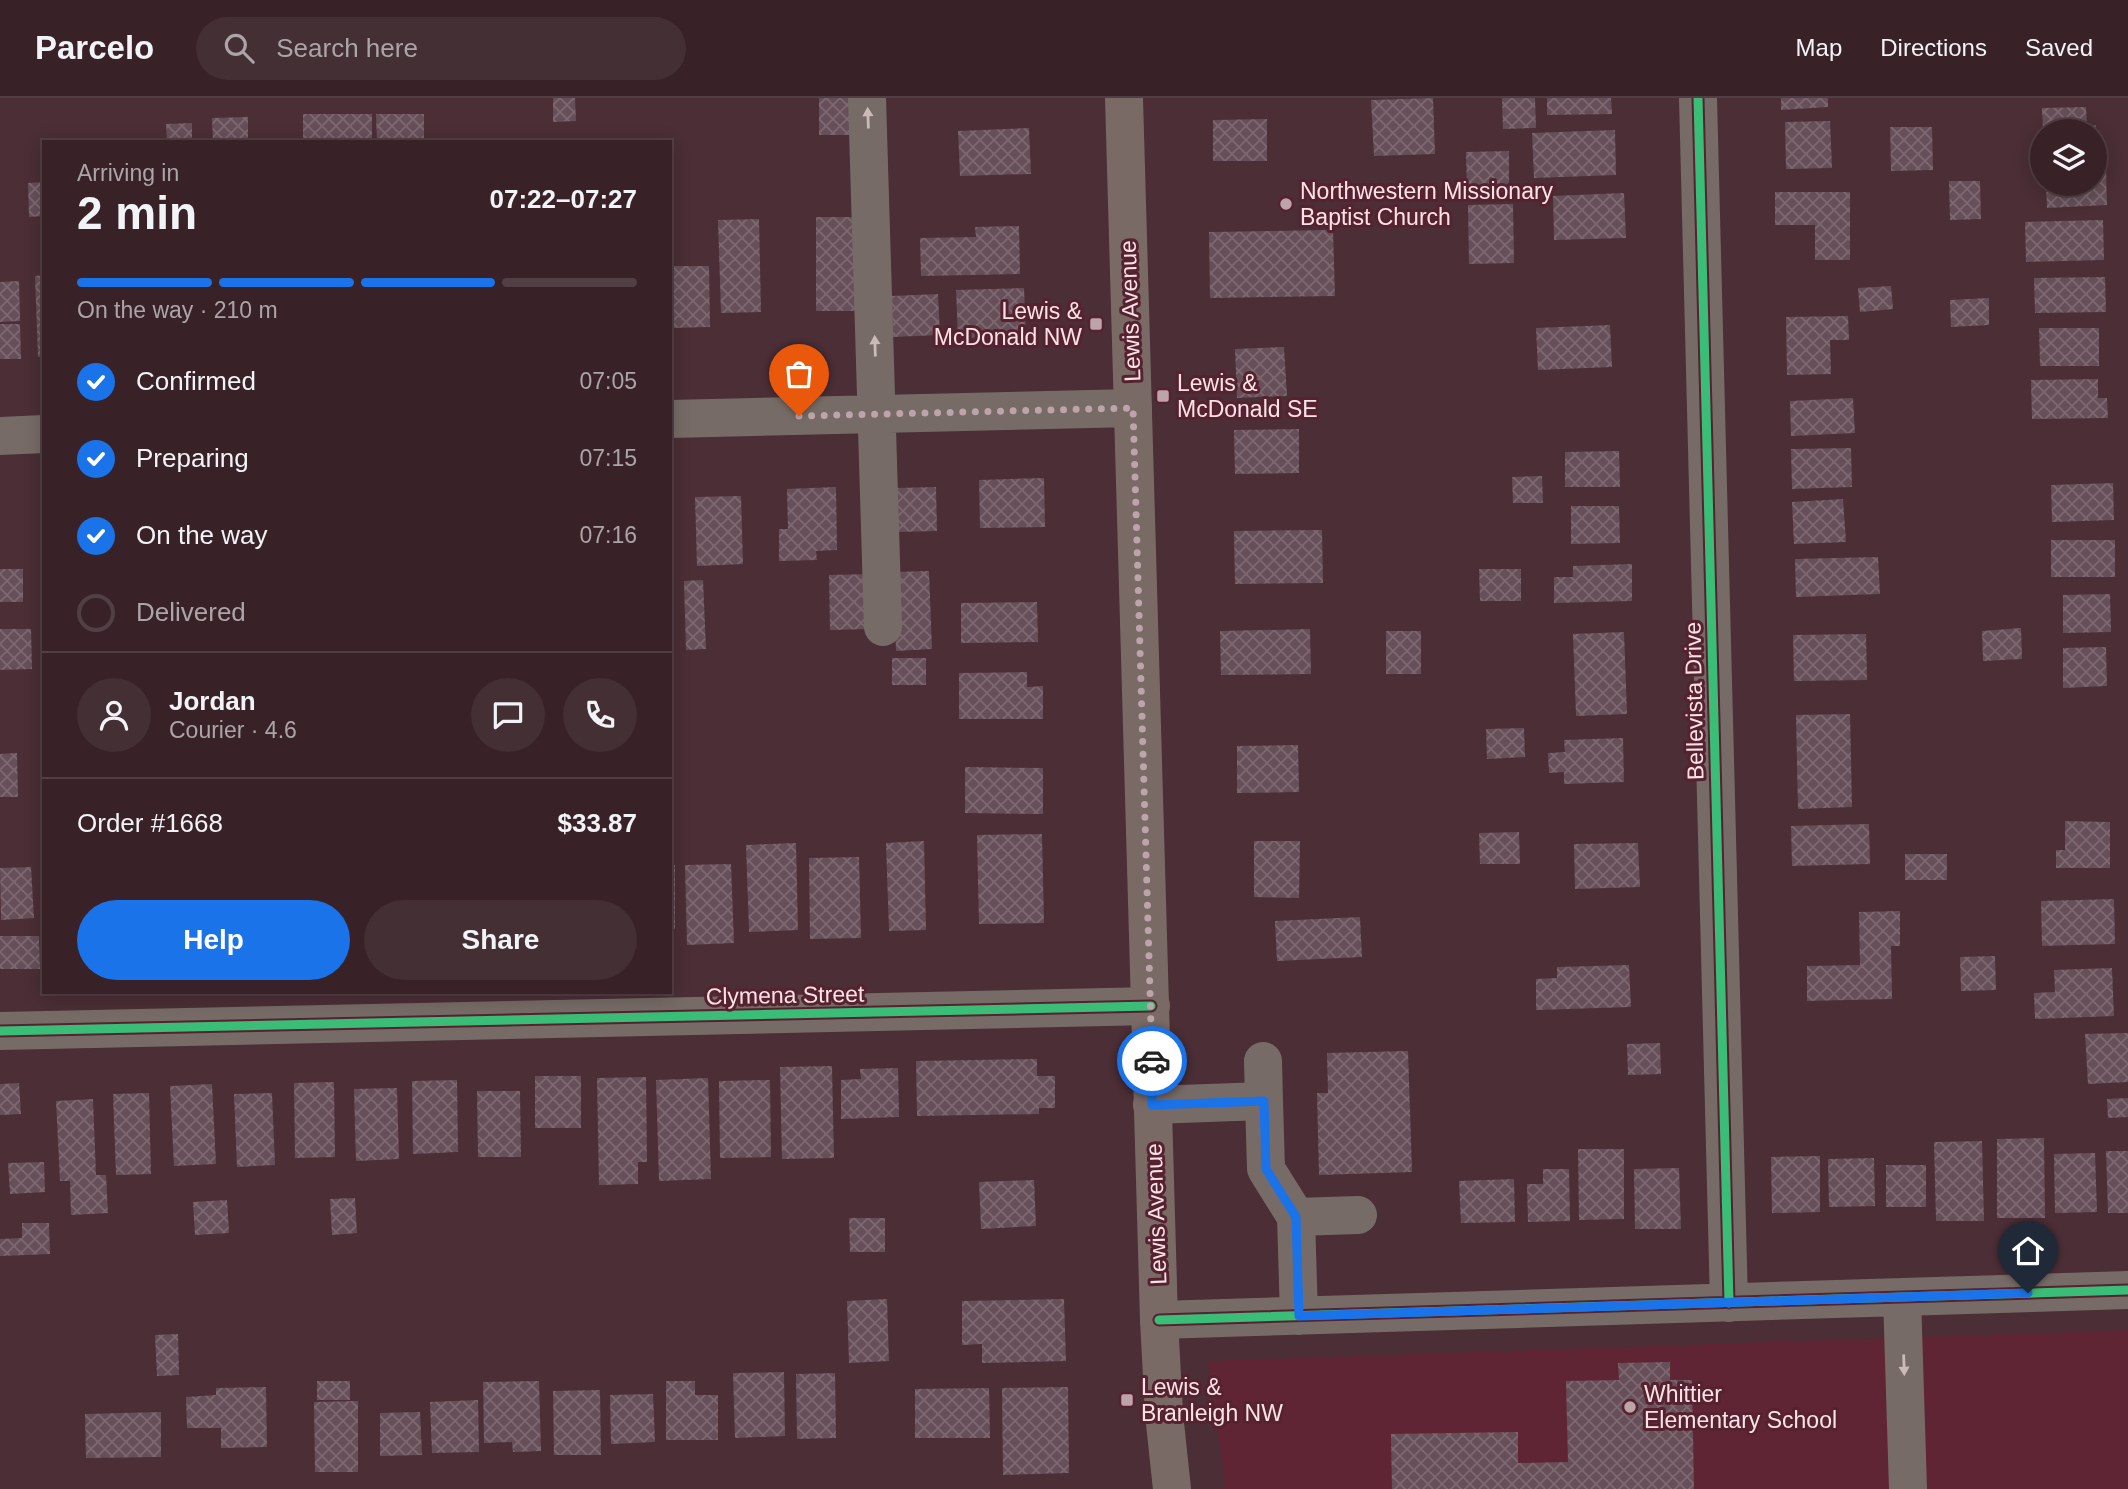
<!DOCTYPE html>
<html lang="en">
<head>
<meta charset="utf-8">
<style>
	:root { --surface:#382228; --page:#432f34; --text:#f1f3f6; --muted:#aba4a8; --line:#523f45; --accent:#1a73e8 }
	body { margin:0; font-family:Arial,sans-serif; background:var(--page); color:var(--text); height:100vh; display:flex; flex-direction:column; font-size:26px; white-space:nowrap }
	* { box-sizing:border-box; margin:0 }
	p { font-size:23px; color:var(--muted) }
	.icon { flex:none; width:38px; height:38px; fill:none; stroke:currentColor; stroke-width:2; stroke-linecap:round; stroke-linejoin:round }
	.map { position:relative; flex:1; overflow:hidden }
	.drawer { position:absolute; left:42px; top:42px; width:630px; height:854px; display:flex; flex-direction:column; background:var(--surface); border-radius:0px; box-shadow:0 4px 18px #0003,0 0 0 2px var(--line) }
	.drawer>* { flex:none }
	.controls { position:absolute; left:2030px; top:21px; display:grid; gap:14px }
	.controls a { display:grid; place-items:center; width:77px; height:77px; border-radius:50%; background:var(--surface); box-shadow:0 4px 18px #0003,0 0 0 2px var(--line); font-size:35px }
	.pin { position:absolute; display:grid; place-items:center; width:60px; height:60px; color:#fff; margin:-72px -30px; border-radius:50% 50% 50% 0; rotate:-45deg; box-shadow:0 0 7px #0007 }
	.pin .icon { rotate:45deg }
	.courier { position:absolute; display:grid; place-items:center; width:70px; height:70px; margin:-35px; border:5px solid #1a73e8; border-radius:50%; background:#fff; color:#222; box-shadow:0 2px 9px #0007 }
	.summary em { font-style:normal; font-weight:700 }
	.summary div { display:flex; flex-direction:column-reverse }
	.summary { display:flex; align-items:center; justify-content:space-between; height:119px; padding:0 35px }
	h1 { font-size:46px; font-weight:700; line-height:52px }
	.bar { display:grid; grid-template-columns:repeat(4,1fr); gap:10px 7px; align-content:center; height:84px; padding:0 35px }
	.bar i { height:9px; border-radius:5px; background:var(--line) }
	.bar .on { background:var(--accent) }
	.bar p { grid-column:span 4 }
	.line { display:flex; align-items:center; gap:18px; padding:0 35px; border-top:2px solid var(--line) }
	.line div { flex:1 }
	.round { display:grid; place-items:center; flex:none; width:74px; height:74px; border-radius:37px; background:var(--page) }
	ol { padding:0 35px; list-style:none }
	li { display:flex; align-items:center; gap:21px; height:77px }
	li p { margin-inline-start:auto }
	li .icon { padding:7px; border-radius:50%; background:var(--accent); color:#fff; stroke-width:4 }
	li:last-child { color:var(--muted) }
	li i { width:38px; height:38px; border:4px solid var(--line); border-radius:50% }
	.cta { display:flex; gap:14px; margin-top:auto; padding:14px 35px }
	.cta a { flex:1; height:80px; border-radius:42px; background:var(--accent); color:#fff; font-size:28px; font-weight:700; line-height:80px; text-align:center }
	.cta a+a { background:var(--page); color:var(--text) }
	header { display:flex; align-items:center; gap:42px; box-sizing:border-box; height:98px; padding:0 35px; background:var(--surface); border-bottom:2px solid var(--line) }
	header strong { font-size:33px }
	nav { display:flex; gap:38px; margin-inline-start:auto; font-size:24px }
	.search { width:490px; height:63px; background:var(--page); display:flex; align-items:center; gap:18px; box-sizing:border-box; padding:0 24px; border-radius:38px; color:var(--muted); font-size:26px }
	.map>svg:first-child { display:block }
	.built { fill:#5f2535 }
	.building { fill:url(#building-cross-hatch) }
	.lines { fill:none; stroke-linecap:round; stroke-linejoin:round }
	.minor { stroke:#766b66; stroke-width:38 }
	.major { stroke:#7a6a66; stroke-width:38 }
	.cycleway-casing { stroke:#572230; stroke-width:13 }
	.cycleway { stroke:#3abd76; stroke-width:9 }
	.oneway { fill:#ccbaba }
	.done { stroke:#bda4aa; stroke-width:7; stroke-dasharray:0 12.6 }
	.route { stroke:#1a73e8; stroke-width:9 }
	.poi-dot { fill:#bda4aa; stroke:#572230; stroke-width:2.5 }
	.labels { text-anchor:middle; stroke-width:6; stroke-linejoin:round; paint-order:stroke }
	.poi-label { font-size:23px; fill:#fae4e8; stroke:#572230; text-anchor:start }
	.street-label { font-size:23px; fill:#fae4e8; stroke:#572230 }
</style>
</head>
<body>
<header>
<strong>Parcelo</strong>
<div class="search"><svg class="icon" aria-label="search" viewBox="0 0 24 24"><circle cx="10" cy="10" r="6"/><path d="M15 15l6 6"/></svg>Search here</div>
<nav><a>Map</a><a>Directions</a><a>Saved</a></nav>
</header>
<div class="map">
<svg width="2128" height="1391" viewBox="0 0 2128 1391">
	<defs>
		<pattern id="building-cross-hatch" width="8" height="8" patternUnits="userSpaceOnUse" patternTransform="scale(1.75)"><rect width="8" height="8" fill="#664f58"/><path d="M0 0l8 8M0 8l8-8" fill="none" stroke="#7d6870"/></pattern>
	</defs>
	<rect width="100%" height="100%" fill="#4b2e36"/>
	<path class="built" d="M2128,1232v159h-902l-18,-128z"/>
	<path class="building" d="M553,0h22l1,23 -23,1z
		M819,0h33v37h-33z
		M1433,0l2,56 -61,2 -3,-56z
		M1502,0h33l1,30 -33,1z
		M1547,0h64l1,16 -65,1z
		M1781,0h47v9l-47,3z
		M2086,9l1,19 9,-1v6h-53l-1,-23z
		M303,16h69v28h-69z
		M376,16h48v28h-47z
		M248,19v25h-35l-1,-24z
		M1267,21v42h-54v-41z
		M1830,23l2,47 -46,1 -1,-47z
		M192,25v19h-25l-1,-18z
		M1890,29h42l1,43 -42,1z
		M1029,30l2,46 -71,2 -2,-45z
		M1615,32l1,45 -82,3 -2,-45z
		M1509,53v41l-42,1 -1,-41z
		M2095,70h11l1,37 -60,3 -1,-24h49z
		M1949,83h31l1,38 -31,1z
		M44,84v34l-15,1 -1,-34z
		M1775,94h75v68h-35v-35h-40z
		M1624,95l2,45 -72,2 -1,-44z
		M1513,106l1,59 -45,1 -1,-59z
		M816,119h41v94h-41z
		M759,121l2,93 -40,1 -3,-93z
		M2103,122l1,40 -78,2 -1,-40z
		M1019,128l1,48 -99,2 -1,-38 56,-1 -1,-10z
		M1333,132l2,66 -125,2 -1,-66z
		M670,168h39l1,61 -40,1z
		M44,177v81l-6,1 -3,-81z
		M2105,179l1,35 -71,1 -1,-35z
		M19,183l1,40 -20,1v-40z
		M1891,188l2,23 -33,3 -2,-24z
		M1024,190l2,49 -68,1 -2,-48z
		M938,196l2,41 -47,2 -2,-41z
		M1989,200v27l-38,2 -1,-27z
		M1848,218l1,24h-19l1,34 -44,1 -1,-58z
		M0,226h20l1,35h-21z
		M1610,227l2,42 -74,3 -2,-42z
		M2039,230h60v38h-59z
		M1284,249l3,49 -50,2 -2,-49z
		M2098,281v19h9l1,20 -76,1 -1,-39z
		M1853,300l2,35 -64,3 -1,-35z
		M1299,331v44l-64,1 -1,-44z
		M1851,350l1,39 -60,2 -1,-40z
		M1619,353l1,36h-55v-35z
		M1542,378l1,27h-30l-1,-26z
		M1044,380l1,49 -65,1 -1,-48z
		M2113,385l1,37 -62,2 -1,-37z
		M836,389l1,63 -21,1 1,9 -38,1v-32h9l-1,-40z
		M936,389l1,44 -40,1 -1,-44z
		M741,398l2,68 -46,2 -2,-69z
		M1843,401l3,43 -52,2 -2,-42z
		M1571,408h48l1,37 -49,1z
		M1322,432l1,53 -88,1 -1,-53z
		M2051,442h64v37h-64z
		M1878,459l2,37 -84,3 -1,-38z
		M1632,466v37l-78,2v-26h19v-11z
		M0,471h23v33h-23z
		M1479,471h42v32h-41z
		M929,473l3,78 -36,2 -3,-79z
		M872,476v55l-42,1 -1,-55z
		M703,482l3,69 -20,1 -2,-69z
		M2110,496l1,38 -48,1v-38z
		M1037,504l1,40 -77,1v-40z
		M2021,530l1,31 -39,2 -1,-30z
		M0,531h31l1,40 -32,1z
		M1310,531l1,45 -90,1 -1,-44z
		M1386,533h35v43h-35z
		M1624,534l3,82 -51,2 -3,-82z
		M1866,536l1,46 -73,1 -1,-46z
		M2106,549l1,39 -44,2v-40z
		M892,560h34v27h-34z
		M1027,574v15l16,-1v33h-84v-46z
		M1850,616l2,93 -54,2 -2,-94z
		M1524,630l1,29 -38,2 -1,-30z
		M1623,640l1,44 -60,2v-12l-15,1 -1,-20 17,-1 -1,-12z
		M1298,647l1,47 -62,1v-47z
		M17,655l1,44h-18v-43z
		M965,669l78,1v46l-78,-1z
		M2065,723l45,1v46h-54v-18h9z
		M1869,726l1,40 -78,2 -1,-40z
		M1519,734l1,32h-40l-1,-31z
		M1042,736l2,89 -65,1 -2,-89z
		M924,743l2,89 -37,1 -3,-88z
		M1254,743h46l-1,57 -45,-1z
		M796,745l2,87 -49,2 -3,-87z
		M1638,745l2,44 -65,2 -1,-45z
		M1905,756h42v26h-42z
		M859,759l2,81 -51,1 -1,-81z
		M731,766l3,79 -47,2 -2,-80z
		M670,767h5v64h-5z
		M31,769l3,51 -33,2 -1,-52z
		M2114,801l1,45 -73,2 -1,-45z
		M1900,813v35h-9l1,53 -85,2v-35l53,-1 -1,-53z
		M1360,819l2,40 -85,4 -2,-40z
		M0,838h39l1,33h-40z
		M1995,858l1,34 -35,1 -1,-34z
		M1629,867l2,42 -95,3v-31l21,-1v-11z
		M2112,870l2,48 -79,3 -1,-26 21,-1 -1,-22z
		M2128,935v49l-40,2 -3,-50z
		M1660,945l1,31 -33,1 -1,-31z
		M1408,953l4,121 -93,3 -2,-82h11l-1,-40z
		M1037,961v17h18v32h-16v6l-122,2 -1,-55z
		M832,968l2,92 -52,1 -2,-92z
		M898,970l1,49 -58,2v-39l20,-1 -1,-10z
		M535,978h46v52h-46z
		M646,979l1,85h-9v22l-39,1 -2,-107z
		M708,980l3,101 -52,2 -3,-101z
		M457,982l1,72 -45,2 -1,-73z
		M770,982l1,77 -51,1 -1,-77z
		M334,984l1,75 -40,1 -1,-75z
		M19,985l2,31 -21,1v-31z
		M212,986l4,80 -42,2 -4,-80z
		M397,990l2,71 -43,2 -2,-72z
		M477,993h43l1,66h-43z
		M149,995l2,81 -35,1 -3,-81z
		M272,995l3,72 -38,2 -3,-73z
		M2128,1000v19l-20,1 -1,-19z
		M93,1001l3,76h10l2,38 -37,2 -1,-34h-10l-4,-80z
		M2044,1040l1,80h-48v-79z
		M1982,1043l2,80h-48l-2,-79z
		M1578,1051h46v70l-45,1z
		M2106,1053h22v62h-20z
		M2095,1055l2,59 -42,1 -1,-59z
		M1820,1058v56l-48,1 -1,-56z
		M1874,1060l1,48 -46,1 -1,-48z
		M44,1064l1,30 -35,2 -2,-31z
		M1886,1067h40v42h-40z
		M1679,1070l2,61h-46l-1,-60z
		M1543,1071h26l1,52 -42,1 -1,-38h16z
		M1514,1081l1,43 -54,1 -2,-42z
		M1034,1082l2,46 -55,3 -2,-47z
		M355,1100l2,35 -25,2 -2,-36z
		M227,1102l2,33 -34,2 -2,-33z
		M849,1120h36v34h-35z
		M22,1125h27l1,31 -50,2v-17l22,-1z
		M887,1201l2,62 -40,2 -2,-62z
		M1064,1201l2,62 -84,2v-19l-20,1v-44z
		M178,1236l1,41 -22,1 -2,-41z
		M1670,1264v18h22l2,109h-302l-1,-55 127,-2v31l50,-1 -2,-81 53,-1 -1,-17z
		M784,1274l1,64 -50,2 -2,-65z
		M835,1275l1,65 -39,1 -1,-65z
		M317,1283h33v19h-33z
		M539,1283l2,70 -28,1 -1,-10 -28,1 -1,-61z
		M666,1283h29v14h23v45h-52z
		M266,1289l1,60 -46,1v-20h-34l-1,-31 30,-2v-7z
		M1068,1289l1,86 -66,2 -1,-87z
		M989,1290l1,50h-75v-49z
		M600,1292l1,65h-47l-1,-64z
		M653,1296l2,48 -44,2 -1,-49z
		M478,1302l1,52 -47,1 -2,-51z
		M358,1303v71h-43l-1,-70z
		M161,1314v45l-75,1 -1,-44z
		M420,1314l2,43 -42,1v-43z"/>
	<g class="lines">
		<path class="minor" d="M867,0l16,529
			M1698,0l31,1205
			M670,321l463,-11
			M0,338l44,-2
			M0,933l1151,-25
			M1263,963l1,40
			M1152,1007l112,-4 2,68 30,48 3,99
			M1296,1119l62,-2
			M1902,1199l6,192
			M1159,1222l969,-30"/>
		<path class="major" d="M1124,0l35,1222 5,94 8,75"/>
		<g class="cycleway-casing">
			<path id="cycleway" d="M1698,0l31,1205
				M0,933l1151,-25
				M1159,1222l969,-30"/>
		</g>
		<use href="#cycleway" class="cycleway"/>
	</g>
	<defs><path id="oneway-solid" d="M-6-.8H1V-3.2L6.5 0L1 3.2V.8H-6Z" transform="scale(1.75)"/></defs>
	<g class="oneway">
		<use href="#oneway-solid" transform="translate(868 20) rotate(-92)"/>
		<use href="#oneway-solid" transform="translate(875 248) rotate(-92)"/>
		<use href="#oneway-solid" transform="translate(1904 1267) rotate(88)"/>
	</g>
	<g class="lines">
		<path class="done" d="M799,318l334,-8 19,653"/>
		<path class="route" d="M1152,963v44l112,-4 2,68 30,48 3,99 729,-23"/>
	</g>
	<g class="poi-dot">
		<circle cx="1286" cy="106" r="7"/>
		<rect x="1089" y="219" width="14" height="14" rx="3.5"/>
		<rect x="1156" y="291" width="14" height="14" rx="3.5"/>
		<rect x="1120" y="1295" width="14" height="14" rx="3.5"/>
		<circle cx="1630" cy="1309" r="7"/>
	</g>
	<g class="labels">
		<g class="poi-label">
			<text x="1300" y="101">Northwestern Missionary<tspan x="1300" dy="26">Baptist Church</tspan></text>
			<text x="1082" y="221" text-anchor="end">Lewis &amp;<tspan x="1082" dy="26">McDonald NW</tspan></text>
			<text x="1177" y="293">Lewis &amp;<tspan x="1177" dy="26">McDonald SE</tspan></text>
			<text x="1141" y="1297">Lewis &amp;<tspan x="1141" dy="26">Branleigh NW</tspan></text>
			<text x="1644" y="1304">Whittier<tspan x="1644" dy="26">Elementary School</tspan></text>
		</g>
		<g class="street-label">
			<text transform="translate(1130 213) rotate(-92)" y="8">Lewis Avenue</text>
			<text transform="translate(1694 603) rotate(-91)" y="8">Bellevista Drive</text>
			<text transform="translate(785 897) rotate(-1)" y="8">Clymena Street</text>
			<text transform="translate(1156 1116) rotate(-92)" y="8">Lewis Avenue</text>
		</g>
	</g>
</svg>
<div class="controls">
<a><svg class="icon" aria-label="layers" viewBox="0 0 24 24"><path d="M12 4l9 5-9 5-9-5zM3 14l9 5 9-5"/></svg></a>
</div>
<div class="pin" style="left:799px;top:318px;background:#ea580c"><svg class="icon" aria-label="bag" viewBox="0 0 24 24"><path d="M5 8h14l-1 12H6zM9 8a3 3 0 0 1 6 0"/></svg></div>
<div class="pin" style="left:2028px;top:1195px;background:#1f2937"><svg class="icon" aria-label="home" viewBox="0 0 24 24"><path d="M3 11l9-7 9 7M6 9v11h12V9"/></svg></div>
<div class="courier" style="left:1152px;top:963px"><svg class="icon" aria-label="car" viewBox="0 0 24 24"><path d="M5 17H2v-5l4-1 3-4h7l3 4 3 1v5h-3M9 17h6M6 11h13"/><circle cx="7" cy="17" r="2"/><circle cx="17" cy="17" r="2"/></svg></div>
<section class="drawer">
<div class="summary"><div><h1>2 min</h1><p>Arriving in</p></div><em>07:22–07:27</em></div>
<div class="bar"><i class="on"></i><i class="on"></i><i class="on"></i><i></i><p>On the way · 210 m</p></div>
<ol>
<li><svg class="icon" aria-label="check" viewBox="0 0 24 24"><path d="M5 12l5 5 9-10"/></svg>Confirmed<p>07:05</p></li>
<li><svg class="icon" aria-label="check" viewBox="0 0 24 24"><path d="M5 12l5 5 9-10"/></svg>Preparing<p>07:15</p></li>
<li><svg class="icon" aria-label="check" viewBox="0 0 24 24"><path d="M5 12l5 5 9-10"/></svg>On the way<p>07:16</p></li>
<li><i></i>Delivered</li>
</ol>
<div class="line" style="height:126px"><a class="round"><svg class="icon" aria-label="person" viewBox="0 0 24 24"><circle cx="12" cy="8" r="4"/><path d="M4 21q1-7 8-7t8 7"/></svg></a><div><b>Jordan</b><p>Courier · 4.6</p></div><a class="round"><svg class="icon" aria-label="chat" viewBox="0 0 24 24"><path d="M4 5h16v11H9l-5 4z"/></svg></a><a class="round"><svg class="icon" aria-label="phone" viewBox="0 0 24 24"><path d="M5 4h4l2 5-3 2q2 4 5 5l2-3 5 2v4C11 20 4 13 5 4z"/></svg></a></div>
<div class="line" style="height:91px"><div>Order #1668</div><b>$33.87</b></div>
<div class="cta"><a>Help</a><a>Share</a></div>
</section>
</div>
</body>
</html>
